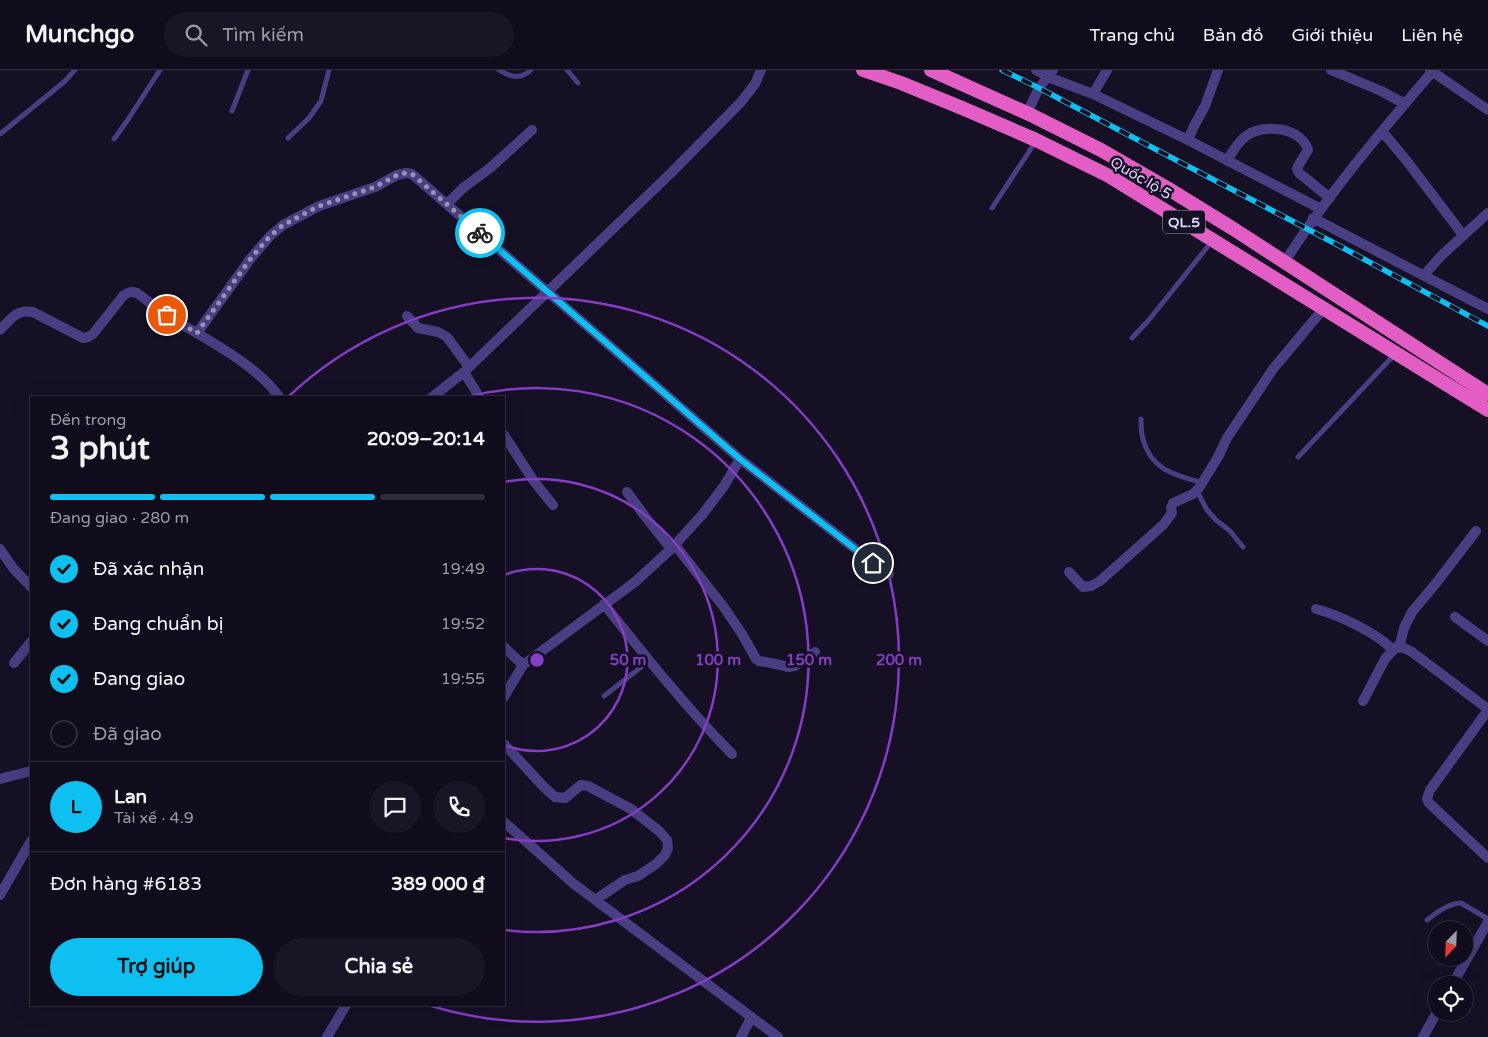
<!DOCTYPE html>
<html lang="vi">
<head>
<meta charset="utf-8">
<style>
	:root { --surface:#100c1c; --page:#191525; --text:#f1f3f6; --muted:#9c9ba3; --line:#302c3b; --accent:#0ec0f1 }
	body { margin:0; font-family:"Varela Round",sans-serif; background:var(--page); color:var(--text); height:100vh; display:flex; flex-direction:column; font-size:19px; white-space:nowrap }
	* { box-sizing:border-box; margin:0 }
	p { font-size:16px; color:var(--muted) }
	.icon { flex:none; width:28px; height:28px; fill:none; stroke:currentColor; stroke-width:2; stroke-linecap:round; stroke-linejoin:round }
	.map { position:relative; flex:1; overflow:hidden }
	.drawer { position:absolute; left:30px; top:326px; width:475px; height:610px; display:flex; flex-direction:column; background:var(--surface); border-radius:0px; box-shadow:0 5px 20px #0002,0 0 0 1px var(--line) }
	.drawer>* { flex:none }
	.needle { width:32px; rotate:203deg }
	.fabs { position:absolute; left:1428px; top:851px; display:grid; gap:10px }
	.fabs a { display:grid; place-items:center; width:45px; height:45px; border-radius:50%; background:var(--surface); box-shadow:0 5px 20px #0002,0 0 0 1px var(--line); font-size:25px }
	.pin { position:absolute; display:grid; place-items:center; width:42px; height:42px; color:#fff; margin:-21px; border:2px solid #fff; border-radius:50%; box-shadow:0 1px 5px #0007 }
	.courier { position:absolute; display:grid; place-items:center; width:50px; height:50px; margin:-25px; border:4px solid #0ec0f1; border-radius:50%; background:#fff; color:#222; box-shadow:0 1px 6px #0007 }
	.overview em { font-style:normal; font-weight:700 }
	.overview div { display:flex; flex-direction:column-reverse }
	.overview { display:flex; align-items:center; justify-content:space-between; height:85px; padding:0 20px }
	h1 { font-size:32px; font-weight:700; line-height:38px }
	.bar { display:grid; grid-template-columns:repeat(4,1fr); gap:8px 5px; align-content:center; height:60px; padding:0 20px }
	.bar i { height:6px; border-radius:4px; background:var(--line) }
	.bar .current { background:var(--accent) }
	.bar p { grid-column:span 4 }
	.line { display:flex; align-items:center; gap:12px; padding:0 20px; border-top:1px solid var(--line) }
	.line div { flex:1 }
	.round { display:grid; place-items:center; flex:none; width:52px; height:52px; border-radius:26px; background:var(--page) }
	ol { padding:0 20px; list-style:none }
	li { display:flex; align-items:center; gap:15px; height:55px }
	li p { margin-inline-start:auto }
	li .icon { padding:5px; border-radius:50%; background:var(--accent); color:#111; stroke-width:4 }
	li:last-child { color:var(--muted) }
	li i { width:28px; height:28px; border:2px solid var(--line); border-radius:50% }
	.button { display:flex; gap:10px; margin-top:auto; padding:10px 20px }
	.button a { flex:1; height:58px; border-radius:30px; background:var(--accent); color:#111; font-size:20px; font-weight:700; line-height:58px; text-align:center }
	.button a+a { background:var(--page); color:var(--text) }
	header { display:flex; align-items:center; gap:30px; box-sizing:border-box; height:70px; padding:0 25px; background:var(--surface); border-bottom:1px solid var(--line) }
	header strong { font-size:24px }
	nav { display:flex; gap:28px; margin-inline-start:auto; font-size:18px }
	.search { width:350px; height:45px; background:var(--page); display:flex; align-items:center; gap:12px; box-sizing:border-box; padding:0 18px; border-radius:28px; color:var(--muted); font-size:19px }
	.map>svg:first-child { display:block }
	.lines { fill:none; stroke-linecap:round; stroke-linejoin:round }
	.service { stroke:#483e81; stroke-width:5 }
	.minor { stroke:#483e81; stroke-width:10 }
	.trunk { stroke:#e25ec4; stroke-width:14 }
	.rail-casing { stroke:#0ec0f1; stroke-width:5.5 }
	.rail { stroke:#161025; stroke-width:4; stroke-dasharray:11; stroke-linecap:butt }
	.done { stroke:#9991b1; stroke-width:5; stroke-dasharray:0 9 }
	.route { stroke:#0ec0f1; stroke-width:6 }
	.ring { fill:none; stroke:#853dc5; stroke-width:2.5 }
	.labels { text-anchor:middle; stroke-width:5; stroke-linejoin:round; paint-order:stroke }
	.shield { fill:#161025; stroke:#a39bbc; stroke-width:1 }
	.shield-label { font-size:14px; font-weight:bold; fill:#dfd6fd }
	.street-label { font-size:15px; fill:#dfd6fd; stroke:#161025 }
	.centre { fill:#853dc5; stroke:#161025; stroke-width:2.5 }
	.ring-label { font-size:15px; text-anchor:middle; font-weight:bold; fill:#853dc5; stroke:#161025; stroke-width:5; stroke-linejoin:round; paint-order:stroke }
</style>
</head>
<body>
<header>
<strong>Munchgo</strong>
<div class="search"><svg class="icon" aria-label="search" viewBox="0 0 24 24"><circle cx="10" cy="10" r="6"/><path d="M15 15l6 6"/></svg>Tìm kiếm</div>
<nav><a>Trang chủ</a><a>Bản đồ</a><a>Giới thiệu</a><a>Liên hệ</a></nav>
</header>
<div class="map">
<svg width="1488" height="967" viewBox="0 0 1488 967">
	<rect width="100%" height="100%" fill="#161025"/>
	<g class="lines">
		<path class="service" d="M499,0c11,7 21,10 32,0
			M567,0l11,13
			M232,41l16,-41
			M0,64l64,-52 11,-12
			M288,68l21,-20 12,-17 8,-31
			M114,69l13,-18 33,-51
			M992,138l44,-67
			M1132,268l16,-17 65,-81
			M1141,349c0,7 0,14 2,20 8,31 32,36 60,44
			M1298,387l98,-104
			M1197,421l10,19 9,10 14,11 13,16
			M604,626l45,-35
			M1427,850c9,-7 22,-17 34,-17l27,16"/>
		<path class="minor" d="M1036,0l12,7 45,17 95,46 133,69
			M1331,0l50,21 24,13
			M1430,0l58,40
			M1093,24l14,-24
			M1027,43l12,-25 14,-18
			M1382,61l24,29 57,75
			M1188,70l6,-14 11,-20 13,-36
			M1227,91c5,-9 11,-19 19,-25 17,-13 55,-9 62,14l-10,16 -1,3 2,4 31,25
			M447,134l16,-16 27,-20 42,-38
			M1313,148l175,91
			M1284,193c43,-68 96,-130 148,-191
			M1424,205l18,-20 46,-42
			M407,246l11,12 20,4 9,5 22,30
			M0,260c11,-11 16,-21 33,-18l50,26 5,-1 5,-3 30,-38c5,-4 8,-5 14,-3 10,7 20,16 31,23 34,21 90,49 112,82
			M197,263l54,-75 19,-22 13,-11 36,-19 56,-19 22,-12 9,-2 6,1 328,285 118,92 31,23
			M464,302l16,26
			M431,328l33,-26 208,-200 69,-70 14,-18 6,-14
			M504,365l29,45 20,25
			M627,422l17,23 27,34
			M675,475l48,61 19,28 14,25 3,2 12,2 18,4 6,-1 20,-14
			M0,479l13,19 18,19
			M1069,502l14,15 8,-1 9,-5 63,-56 9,-12 -1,-5 2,-5 20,-9 6,-6 19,-31 9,-19 46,-69 51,-61
			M604,534c41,52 82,103 128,150
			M1316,539c23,6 61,24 77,41
			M1455,547l33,24
			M504,577l19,18
			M1399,578l5,-20 8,-16 25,-30 39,-51
			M14,593l17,-21
			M504,627l19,-32 112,-83 36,-33 31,-34 22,-29 16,-27
			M1363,631l22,-42 11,-12 8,1 8,4 76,57
			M1488,640l-58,80 -3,9 2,4 59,55
			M504,674l39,42 12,11 10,1 16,-13 7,1 43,23 28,22 8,9 1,8 -3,7 -9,9 -18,12 -13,4 -30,20
			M0,709l31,-8
			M504,752l70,62 204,153
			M0,825l31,-54
			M1452,915l36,-63
			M327,967l19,-32
			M741,967l10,-19
			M1423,967l14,-25"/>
		<path class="trunk" d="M863,0l38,13 61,25 74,32 73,36 379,234
			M931,0l98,44 72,36 66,38 65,40 256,166"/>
		<g class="rail-casing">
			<path id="rail" d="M1002,0l37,18 295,155 154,83"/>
		</g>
		<use href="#rail" class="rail"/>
	</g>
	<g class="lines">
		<path class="done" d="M167,245l30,18 54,-75 19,-22 13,-11 36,-19 56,-19 22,-12 9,-2 6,1 68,59"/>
		<path class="route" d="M480,163l260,226 133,104"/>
	</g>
	<g class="ring">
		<path d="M504 505A91 91 0 1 1 504 675"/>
		<path d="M504 412A181 181 0 1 1 504 768"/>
		<path d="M467 327A272 272 0 1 1 504 860"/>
		<path d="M288 327A362 362 0 1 1 428 935"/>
	</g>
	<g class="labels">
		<rect class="shield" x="1163" y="140.5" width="42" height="23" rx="4"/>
		<g class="shield-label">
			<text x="1184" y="157">QL.5</text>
		</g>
		<g class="street-label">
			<text transform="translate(1141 108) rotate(31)" y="5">Quốc lộ 5</text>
		</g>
	</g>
	<circle cx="537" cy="590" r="8" class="centre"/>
	<g class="ring-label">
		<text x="628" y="595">50 m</text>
		<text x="718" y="595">100 m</text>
		<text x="809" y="595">150 m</text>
		<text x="899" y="595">200 m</text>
	</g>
</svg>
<div class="fabs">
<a><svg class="needle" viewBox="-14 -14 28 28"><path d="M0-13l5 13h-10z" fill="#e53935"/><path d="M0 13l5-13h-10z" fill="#9c9ba3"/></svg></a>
<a><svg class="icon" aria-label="locate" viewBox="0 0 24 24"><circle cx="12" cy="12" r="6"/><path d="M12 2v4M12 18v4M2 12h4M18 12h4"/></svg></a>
</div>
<div class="pin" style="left:167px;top:245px;background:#ea580c"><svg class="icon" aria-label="bag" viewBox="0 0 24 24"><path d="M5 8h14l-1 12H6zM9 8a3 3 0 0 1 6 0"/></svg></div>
<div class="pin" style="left:873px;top:493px;background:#1f2937"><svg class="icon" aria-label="home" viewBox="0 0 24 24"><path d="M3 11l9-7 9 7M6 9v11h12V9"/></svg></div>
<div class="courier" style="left:480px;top:163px"><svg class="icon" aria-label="bike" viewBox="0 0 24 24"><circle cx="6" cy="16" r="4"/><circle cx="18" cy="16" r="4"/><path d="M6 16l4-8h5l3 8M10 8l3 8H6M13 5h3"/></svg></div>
<section class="drawer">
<div class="overview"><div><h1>3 phút</h1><p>Đến trong</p></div><em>20:09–20:14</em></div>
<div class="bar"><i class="current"></i><i class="current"></i><i class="current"></i><i></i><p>Đang giao · 280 m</p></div>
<ol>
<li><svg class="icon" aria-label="check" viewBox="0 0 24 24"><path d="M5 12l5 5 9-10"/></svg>Đã xác nhận<p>19:49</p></li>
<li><svg class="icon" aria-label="check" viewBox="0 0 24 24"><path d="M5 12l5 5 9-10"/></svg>Đang chuẩn bị<p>19:52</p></li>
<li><svg class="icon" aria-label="check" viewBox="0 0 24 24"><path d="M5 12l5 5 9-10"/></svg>Đang giao<p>19:55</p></li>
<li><i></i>Đã giao</li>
</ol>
<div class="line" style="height:90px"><b class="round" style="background:var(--accent);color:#111">L</b><div><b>Lan</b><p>Tài xế · 4.9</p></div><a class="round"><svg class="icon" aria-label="chat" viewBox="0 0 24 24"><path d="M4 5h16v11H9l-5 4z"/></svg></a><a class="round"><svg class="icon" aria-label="phone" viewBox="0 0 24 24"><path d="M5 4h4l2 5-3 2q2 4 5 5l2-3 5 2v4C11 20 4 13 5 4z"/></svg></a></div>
<div class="line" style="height:65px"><div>Đơn hàng #6183</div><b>389 000 ₫</b></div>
<div class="button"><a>Trợ giúp</a><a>Chia sẻ</a></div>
</section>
</div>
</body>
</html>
